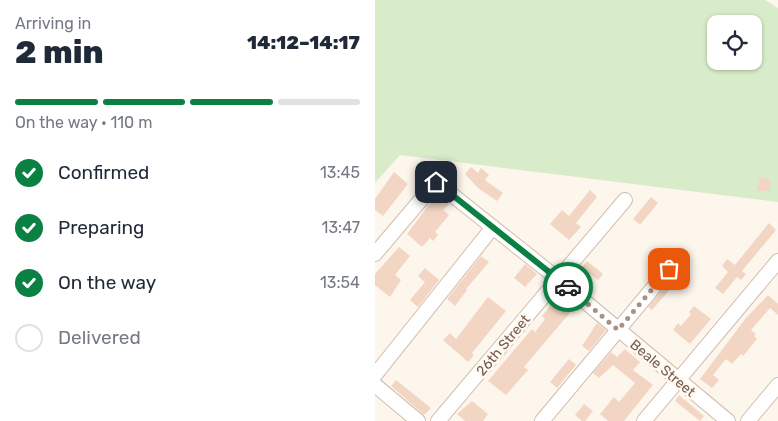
<!DOCTYPE html>
<html lang="en">
<head>
<meta charset="utf-8">
<style>
	:root { --surface:#fff; --page:#f6f6f7; --text:#1f2937; --muted:#747a83; --line:#e0e1e3; --accent:#0b8043 }
	body { margin:0; font-family:Rubik,sans-serif; background:var(--page); color:var(--text); height:100vh; display:flex; flex-direction:column; font-size:19px; white-space:nowrap }
	* { box-sizing:border-box; margin:0 }
	p { font-size:16px; color:var(--muted) }
	.icon { flex:none; width:28px; height:28px; fill:none; stroke:currentColor; stroke-width:2; stroke-linecap:round; stroke-linejoin:round }
	.map { position:relative; flex:1; overflow:hidden }
	.panel { display:flex; flex-direction:column; background:var(--surface); width:375px }
	.panel>* { flex:none }
	.controls { position:absolute; left:332px; top:15px; display:grid; gap:10px }
	.controls a { display:grid; place-items:center; width:55px; height:55px; border-radius:10px; background:var(--surface); box-shadow:0 1px 4px #0004; font-size:25px }
	.pin { position:absolute; display:grid; place-items:center; width:42px; height:42px; color:#fff; margin:-21px; border-radius:10px; box-shadow:0 2px 8px #0006 }
	.courier { position:absolute; display:grid; place-items:center; width:50px; height:50px; margin:-25px; border:4px solid #0b8043; border-radius:50%; background:#fff; color:#222; box-shadow:0 1px 6px #0007 }
	.head em { font-style:normal; font-weight:800 }
	.head div { display:flex; flex-direction:column-reverse }
	.head { display:flex; align-items:center; justify-content:space-between; height:85px; padding:0 15px }
	h1 { font-size:32px; font-weight:800; line-height:38px }
	.bar { display:grid; grid-template-columns:repeat(4,1fr); gap:8px 5px; align-content:center; height:60px; padding:0 15px }
	.bar i { height:6px; border-radius:4px; background:var(--line) }
	.bar .current { background:var(--accent) }
	.bar p { grid-column:span 4 }
	ol { padding:0 15px; list-style:none }
	li { display:flex; align-items:center; gap:15px; height:55px }
	li p { margin-inline-start:auto }
	li .icon { padding:5px; border-radius:50%; background:var(--accent); color:#fff; stroke-width:4 }
	li:last-child { color:var(--muted) }
	li i { width:28px; height:28px; border:2px solid var(--line); border-radius:50% }
	main { display:flex; flex:1; min-height:0 }
	.map>svg:first-child { display:block }
	.green { fill:#d8ecc9; fill-rule:evenodd }
	.building { fill:#f3d5c3 }
	.lines { fill:none; stroke-linecap:round; stroke-linejoin:round }
	.minor-casing { stroke:#d1beb0; stroke-width:16 }
	.minor { stroke:#fff; stroke-width:14 }
	.done { stroke:#a89285; stroke-width:5; stroke-dasharray:0 9 }
	.route { stroke:#0b8043; stroke-width:6 }
	.labels { text-anchor:middle; stroke-width:5; stroke-linejoin:round; paint-order:stroke }
	.street-label { font-size:14px; fill:#7a5c4d; stroke:#fffaf3 }
</style>
</head>
<body>
<main>
<section class="panel">
<div class="head"><div><h1>2 min</h1><p>Arriving in</p></div><em>14:12–14:17</em></div>
<div class="bar"><i class="current"></i><i class="current"></i><i class="current"></i><i></i><p>On the way · 110 m</p></div>
<ol>
<li><svg class="icon" aria-label="check" viewBox="0 0 24 24"><path d="M5 12l5 5 9-10"/></svg>Confirmed<p>13:45</p></li>
<li><svg class="icon" aria-label="check" viewBox="0 0 24 24"><path d="M5 12l5 5 9-10"/></svg>Preparing<p>13:47</p></li>
<li><svg class="icon" aria-label="check" viewBox="0 0 24 24"><path d="M5 12l5 5 9-10"/></svg>On the way<p>13:54</p></li>
<li><i></i>Delivered</li>
</ol>
</section>
<div class="map">
<svg width="403" height="421" viewBox="0 0 403 421">
	<rect width="100%" height="100%" fill="#fdf6ec"/>
	<path class="green" d="M0,0h390l13,8v194l-378,-47 -25,28zM341,24h38v37h-38z"/>
	<path class="building" d="M96,167l7,6 3,-5 8,7 -4,5 18,13 -6,8 -19,-13 -13,-14z
		M19,172l14,12 -25,32 -8,-6v-11z
		M385,177l11,3 -2,12 -12,-2z
		M215,190l7,7 -21,26 5,4 -12,13 -19,-16 12,-14 7,6z
		M62,194l12,10 -6,6 6,5 -14,17 3,3 -5,6 -3,-3 -8,9 -15,-13z
		M276,197l7,6 -18,22 -7,-6z
		M394,223l7,7 -34,41 4,3 -5,6 -4,-3 -14,17 -8,-6 13,-16 -6,-6 5,-7 8,6z
		M24,247l11,9 -15,19 6,5 -11,17 -15,-12v-11z
		M106,256l8,6 -23,27 1,1 -12,16 -8,-7z
		M212,261l16,13 -5,6 -16,-13z
		M150,264l12,10 -12,13 -11,-9z
		M50,268l14,12 -21,27 -8,-7 15,-18 -7,-6z
		M293,284l4,3 -20,23 -4,-3z
		M184,295l15,13 -50,59 4,3 -22,25 -18,-14 44,-52 3,3 10,-13 -3,-3z
		M393,295l10,9v11l-8,-7 -19,22 5,4 -2,2 3,3 -14,17 -2,-2 -9,10 -6,-5 -13,16 6,5 -7,8 -12,-9 46,-61z
		M113,297l18,14 -34,42 2,2 -6,7 -25,-22 7,-7 6,6z
		M319,306l17,13 -21,25 -17,-14 5,-7 3,3 10,-12 -2,-2z
		M222,323l9,7 -17,21 -7,-5z
		M250,349l15,13 -7,8 20,15 -29,36h-16l-8,-7 14,-17 5,5 16,-19 -22,-18 -14,13 -6,-5 18,-21 6,5z
		M194,359l7,6 -19,23 -7,-6z
		M21,380l35,28 -7,7 -33,-29z
		M304,395l25,21 -4,5 -25,-20z
		M97,401l16,13 -5,7h-18l-8,-7z
		M209,404l9,7 -8,10h-3l-7,-6z"/>
	<g class="lines">
		<g class="minor-casing">
			<path id="minor" d="M0,254l61,-72 122,97 170,142
				M0,375l118,-148
				M0,385l43,36
				M63,421l187,-221
				M167,421l127,-152
				M269,421l134,-160
				M373,421l30,-36"/>
		</g>
		<use href="#minor" class="minor"/>
	</g>
	<g class="lines">
		<path class="done" d="M193,287l50,43 51,-61"/>
		<path class="route" d="M61,182l132,105"/>
	</g>
	<g class="labels">
		<g class="street-label">
			<text transform="translate(128 345) rotate(-50)" y="5">26th Street</text>
			<text transform="translate(288 368) rotate(40)" y="5">Beale Street</text>
		</g>
	</g>
</svg>
<div class="controls">
<a><svg class="icon" aria-label="locate" viewBox="0 0 24 24"><circle cx="12" cy="12" r="6"/><path d="M12 2v4M12 18v4M2 12h4M18 12h4"/></svg></a>
</div>
<div class="pin" style="left:294px;top:269px;background:#ea580c"><svg class="icon" aria-label="bag" viewBox="0 0 24 24"><path d="M5 8h14l-1 12H6zM9 8a3 3 0 0 1 6 0"/></svg></div>
<div class="pin" style="left:61px;top:182px;background:#1f2937"><svg class="icon" aria-label="home" viewBox="0 0 24 24"><path d="M3 11l9-7 9 7M6 9v11h12V9"/></svg></div>
<div class="courier" style="left:193px;top:287px"><svg class="icon" aria-label="car" viewBox="0 0 24 24"><path d="M5 17H2v-5l4-1 3-4h7l3 4 3 1v5h-3M9 17h6M6 11h13"/><circle cx="7" cy="17" r="2"/><circle cx="17" cy="17" r="2"/></svg></div>
</div>
</main>
</body>
</html>
